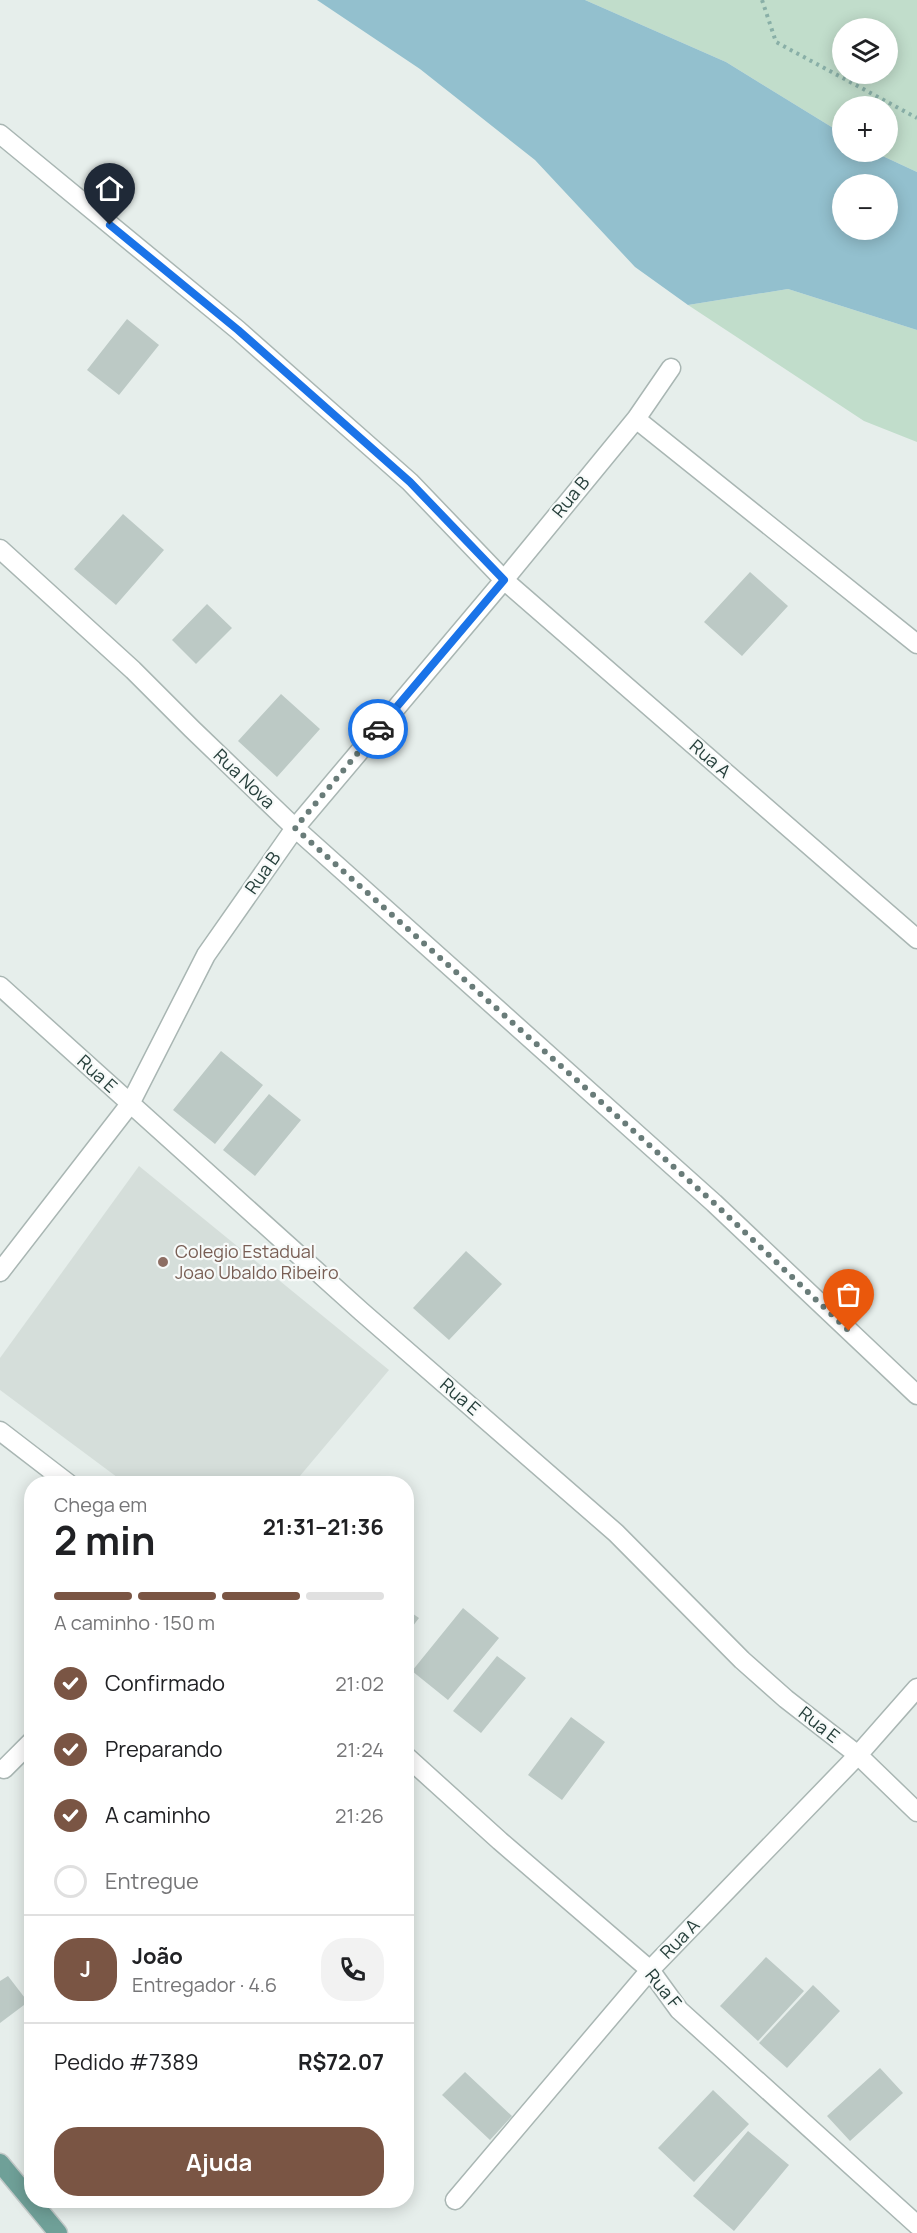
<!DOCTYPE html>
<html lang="pt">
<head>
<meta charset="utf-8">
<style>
	:root { --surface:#fff; --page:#f2f2f2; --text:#202124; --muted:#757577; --line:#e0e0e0; --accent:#7a5544 }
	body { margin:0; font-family:Manrope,sans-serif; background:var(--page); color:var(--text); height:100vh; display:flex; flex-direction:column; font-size:22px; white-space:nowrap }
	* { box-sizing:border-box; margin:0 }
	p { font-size:20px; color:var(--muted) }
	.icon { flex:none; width:33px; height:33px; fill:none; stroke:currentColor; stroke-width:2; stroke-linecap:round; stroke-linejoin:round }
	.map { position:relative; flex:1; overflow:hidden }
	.sheet { position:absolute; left:24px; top:1476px; width:390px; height:732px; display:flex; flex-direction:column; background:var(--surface); border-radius:24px; box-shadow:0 3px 15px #0003 }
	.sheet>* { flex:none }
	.tools { position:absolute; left:832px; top:18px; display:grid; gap:12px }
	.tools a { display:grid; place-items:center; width:66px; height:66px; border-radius:50%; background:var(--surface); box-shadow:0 3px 15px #0003; font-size:30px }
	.pin { position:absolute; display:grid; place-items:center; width:51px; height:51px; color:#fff; margin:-62px -26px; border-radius:50% 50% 50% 0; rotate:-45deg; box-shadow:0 0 6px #0007 }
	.pin .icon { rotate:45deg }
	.courier { position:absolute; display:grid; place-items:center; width:60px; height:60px; margin:-30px; border:4px solid #1a73e8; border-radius:50%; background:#fff; color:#222; box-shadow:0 2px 8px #0007 }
	.overview em { font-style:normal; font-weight:700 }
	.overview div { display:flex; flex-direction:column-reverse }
	.overview { display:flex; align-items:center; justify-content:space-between; height:102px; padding:0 30px }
	h1 { font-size:39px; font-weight:700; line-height:45px }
	.bar { display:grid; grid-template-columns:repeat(4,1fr); gap:9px 6px; align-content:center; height:72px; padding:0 30px }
	.bar i { height:8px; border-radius:4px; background:var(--line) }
	.bar .on { background:var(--accent) }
	.bar p { grid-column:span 4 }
	.line { display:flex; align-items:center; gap:15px; padding:0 30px; border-top:2px solid var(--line) }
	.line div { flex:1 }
	.round { display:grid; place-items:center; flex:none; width:63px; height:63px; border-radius:24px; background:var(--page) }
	ol { padding:0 30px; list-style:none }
	li { display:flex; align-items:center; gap:18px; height:66px }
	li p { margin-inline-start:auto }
	li .icon { padding:6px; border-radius:50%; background:var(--accent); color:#fff; stroke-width:4 }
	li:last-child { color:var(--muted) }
	li i { width:33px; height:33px; border:3px solid var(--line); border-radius:50% }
	.primary-button { display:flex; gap:12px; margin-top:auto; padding:12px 30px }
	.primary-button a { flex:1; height:69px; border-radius:24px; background:var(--accent); color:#fff; font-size:24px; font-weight:700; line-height:69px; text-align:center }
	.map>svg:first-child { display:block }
	.built { fill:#d5deda }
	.green { fill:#c1ddcb; fill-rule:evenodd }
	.water { fill:#93c0ce; fill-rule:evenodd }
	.building { fill:#bcc9c5 }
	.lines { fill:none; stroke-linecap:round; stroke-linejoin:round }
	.minor-casing { stroke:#a9b6b3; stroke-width:21 }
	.major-casing { stroke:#c2c9c8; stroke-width:21 }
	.path { stroke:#89afa7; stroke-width:4; stroke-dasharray:3 4.5; stroke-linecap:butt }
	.minor { stroke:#fff; stroke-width:18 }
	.major { stroke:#6fa098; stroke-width:18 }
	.done { stroke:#697c79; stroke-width:6; stroke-dasharray:0 10.8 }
	.route { stroke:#1a73e8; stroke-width:8 }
	.education-dot { fill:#8d6e63; stroke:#f7faf9; stroke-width:2 }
	.labels { text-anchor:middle; stroke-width:4.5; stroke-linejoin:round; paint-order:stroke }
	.street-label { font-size:18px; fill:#263f3b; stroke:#f7faf9 }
	.education-label { font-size:18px; fill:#785e54; stroke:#f7faf9; text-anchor:start }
</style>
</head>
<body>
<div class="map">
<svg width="917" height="2233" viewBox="0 0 917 2233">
	<rect width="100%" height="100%" fill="#e6eeeb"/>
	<path class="built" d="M139,1166l250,204 -95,113h-169l-125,-93v-32z"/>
	<path class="green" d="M585,0h332v172l-43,-20h14v-46h-45v28l-117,-72zM843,28h45v46h-45z
		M788,289l129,41v112l-53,-21 -176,-116z"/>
	<path class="water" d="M317,0h268l141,62 117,72v18h31l43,20v158l-129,-41 -100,16 -53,-38 -100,-107 -115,-91zM843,184h45v46h-45z"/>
	<path class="building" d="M127,319l32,26 -40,50 -32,-25z
		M123,514l41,36 -48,55 -42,-36z
		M750,572l38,34 -46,50 -38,-34z
		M207,604l25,24 -36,36 -24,-24z
		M281,694l39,35 -43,48 -39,-36z
		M221,1051l42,34 -48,59 -42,-34z
		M269,1094l32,26 -46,56 -32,-26z
		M466,1251l36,33 -53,56 -36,-32z
		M463,1608l36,30 -51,62 -36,-29z
		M406,1609l13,9 -13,17z
		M497,1656l29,22 -45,55 -28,-22z
		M571,1717l34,25 -43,58 -34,-25z
		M766,1957l38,34 -46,50 -38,-35z
		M8,1976l20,26 -28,21v-42z
		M813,1985l27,26 -53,57 -28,-25z
		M880,2068l23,25 -53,48 -23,-25z
		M465,2072l47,44 -22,24 -48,-45z
		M713,2090l36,34 -55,58 -36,-34z
		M748,2131l41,34 -55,66 -41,-35z"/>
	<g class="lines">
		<g class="minor-casing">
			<path id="minor" d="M0,134l238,196 172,152 94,98 413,359
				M636,419l281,225
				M0,549l133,121 59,59 103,99 419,375 203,192
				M0,986l362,326 254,221 126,127 44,39 72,56 59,57
				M0,1272l130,-168 76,-149 89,-127 209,-248 132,-161 35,-51
				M0,1431l69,53
				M406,1756l94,85 150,129 29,40 238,215
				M4,1769l28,-28
				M455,2200l195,-230 208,-215 59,-67"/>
		</g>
		<g class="major-casing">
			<path id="major" d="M0,2163l58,70"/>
		</g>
		<path class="path" d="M762,0l14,42 141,76"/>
		<use href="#minor" class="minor"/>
		<use href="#major" class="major"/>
	</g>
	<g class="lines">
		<path class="done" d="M378,729l-83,99 419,375 135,128"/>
		<path class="route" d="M110,225l128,105 172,152 94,98 -126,149"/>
	</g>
	<circle class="education-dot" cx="163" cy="1262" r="6"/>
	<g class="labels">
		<g class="street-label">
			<text transform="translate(571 497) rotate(-51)" y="6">Rua B</text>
			<text transform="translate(710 759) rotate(41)" y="6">Rua A</text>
			<text transform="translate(244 779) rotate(44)" y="6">Rua Nova</text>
			<text transform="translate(263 873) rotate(-55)" y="6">Rua B</text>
			<text transform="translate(97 1074) rotate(42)" y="6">Rua E</text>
			<text transform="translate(460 1397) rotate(41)" y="6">Rua E</text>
			<text transform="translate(819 1725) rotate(38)" y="6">Rua E</text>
			<text transform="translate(680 1939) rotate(-46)" y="6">Rua A</text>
			<text transform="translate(663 1989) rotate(51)" y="6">Rua F</text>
		</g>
		<g class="education-label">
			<text x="175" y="1258">Colegio Estadual<tspan x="175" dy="21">Joao Ubaldo Ribeiro</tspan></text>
		</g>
	</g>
</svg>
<div class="tools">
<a><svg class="icon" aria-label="layers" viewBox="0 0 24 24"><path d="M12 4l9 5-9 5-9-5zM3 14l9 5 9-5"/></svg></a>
<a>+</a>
<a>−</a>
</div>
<div class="pin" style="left:849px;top:1331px;background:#ea580c"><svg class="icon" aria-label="bag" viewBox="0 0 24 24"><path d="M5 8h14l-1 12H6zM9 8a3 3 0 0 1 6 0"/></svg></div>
<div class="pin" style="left:110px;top:225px;background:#1f2937"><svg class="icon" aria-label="home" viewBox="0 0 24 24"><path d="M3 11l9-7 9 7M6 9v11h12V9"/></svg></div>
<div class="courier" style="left:378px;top:729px"><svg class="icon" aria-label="car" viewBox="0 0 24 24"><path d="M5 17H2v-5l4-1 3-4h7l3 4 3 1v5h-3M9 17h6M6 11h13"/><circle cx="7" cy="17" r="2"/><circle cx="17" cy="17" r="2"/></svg></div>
<section class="sheet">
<div class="overview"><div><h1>2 min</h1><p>Chega em</p></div><em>21:31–21:36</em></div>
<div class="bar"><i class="on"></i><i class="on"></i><i class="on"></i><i></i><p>A caminho · 150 m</p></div>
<ol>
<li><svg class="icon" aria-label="check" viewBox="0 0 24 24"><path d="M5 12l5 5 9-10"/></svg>Confirmado<p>21:02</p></li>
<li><svg class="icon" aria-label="check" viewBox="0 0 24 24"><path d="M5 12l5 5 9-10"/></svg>Preparando<p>21:24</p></li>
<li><svg class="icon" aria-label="check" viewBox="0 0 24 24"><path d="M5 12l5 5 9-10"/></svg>A caminho<p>21:26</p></li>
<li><i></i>Entregue</li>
</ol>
<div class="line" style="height:108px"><b class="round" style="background:var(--accent);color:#fff">J</b><div><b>João</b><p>Entregador · 4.6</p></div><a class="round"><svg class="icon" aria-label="phone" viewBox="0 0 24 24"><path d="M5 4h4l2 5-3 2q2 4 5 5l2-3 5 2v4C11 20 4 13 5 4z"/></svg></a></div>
<div class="line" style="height:78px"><div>Pedido #7389</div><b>R$72.07</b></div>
<div class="primary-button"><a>Ajuda</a></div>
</section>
</div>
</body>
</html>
